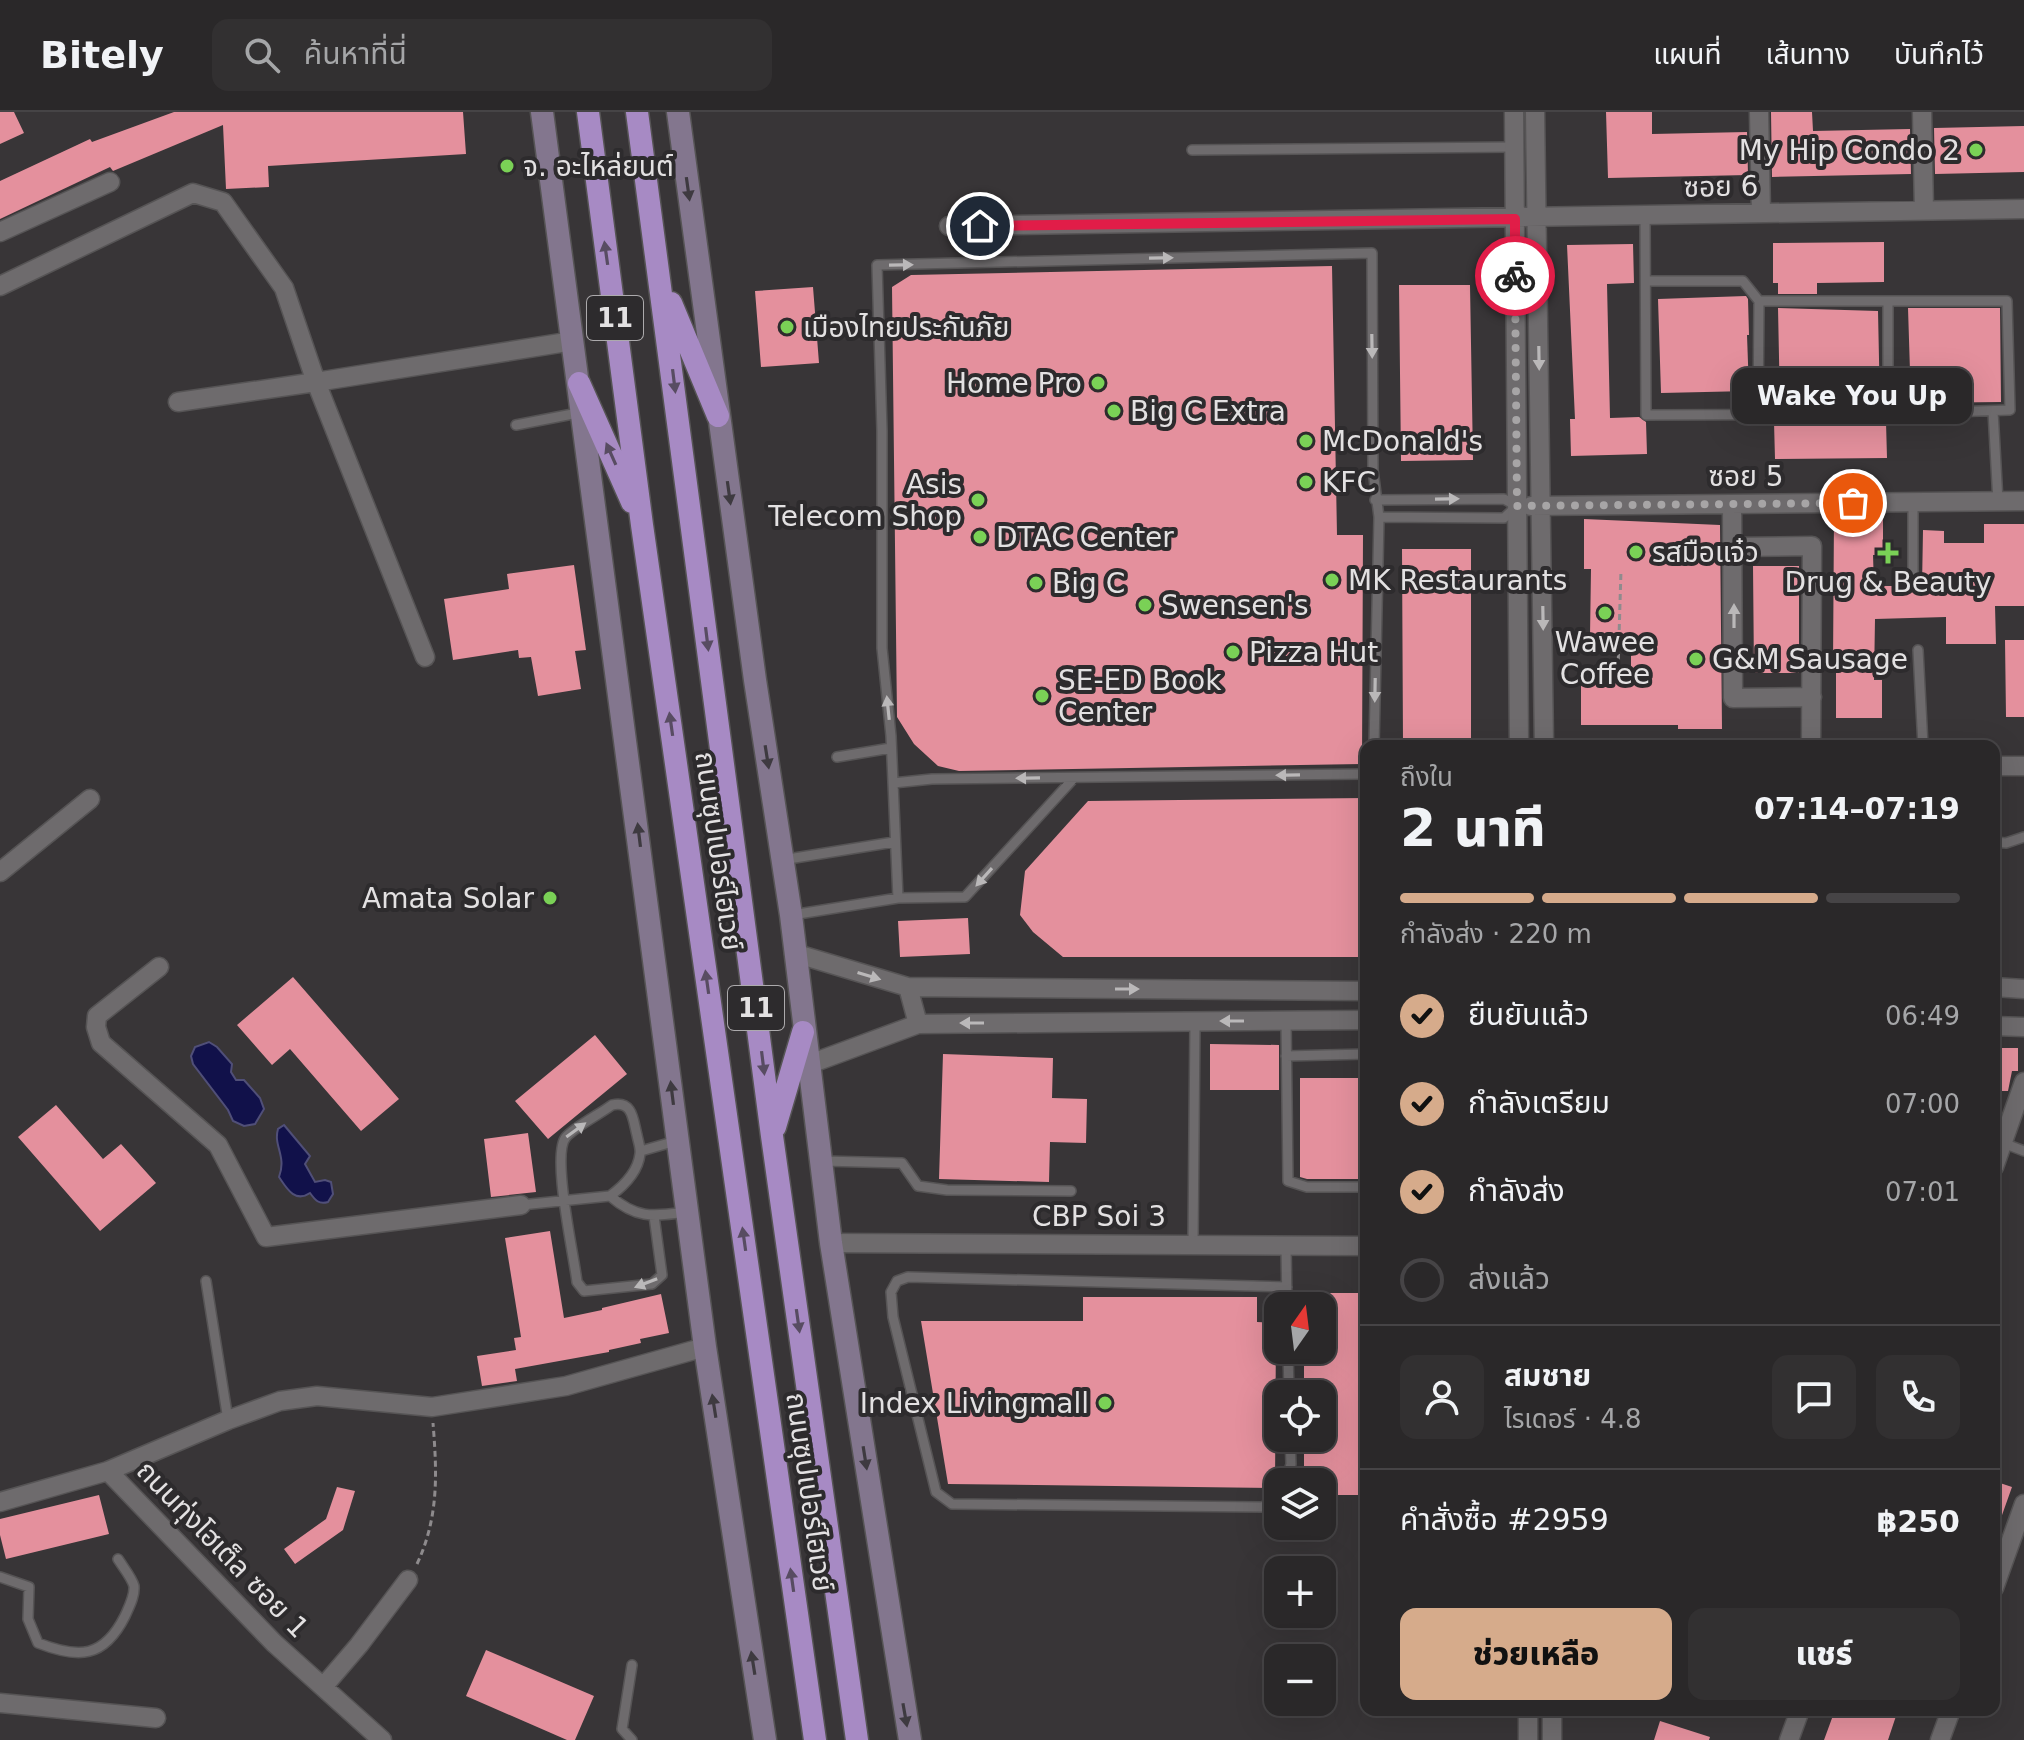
<!DOCTYPE html>
<html lang="th">
<head>
<meta charset="utf-8">
<style>
	:root { --surface:#2a2829; --page:#323031; --text:#f1f3f6; --muted:#a5a6a8; --line:#464446; --accent:#d6ab8b }
	body { margin:0; font-family:"DejaVu Sans","Noto Sans Thai",sans-serif; background:var(--page); color:var(--text); height:100vh; display:flex; flex-direction:column; font-size:30px; white-space:nowrap }
	* { box-sizing:border-box; margin:0 }
	p { font-size:26px; color:var(--muted) }
	.icon { flex:none; width:44px; height:44px; fill:none; stroke:currentColor; stroke-width:2; stroke-linecap:round; stroke-linejoin:round }
	.map { position:relative; flex:1; overflow:hidden }
	.drawer { position:absolute; left:1360px; top:628px; width:640px; height:976px; display:flex; flex-direction:column; background:var(--surface); border-radius:16px; box-shadow:0 8px 32px #0002,0 0 0 2px var(--line) }
	.drawer>* { flex:none }
	.needle { width:52px; rotate:14deg }
	.tools { position:absolute; left:1264px; top:1180px; display:grid; gap:16px }
	.tools a { display:grid; place-items:center; width:72px; height:72px; border-radius:16px; background:var(--surface); box-shadow:0 8px 32px #0002,0 0 0 2px var(--line); font-size:40px }
	.pin { position:absolute; display:grid; place-items:center; width:68px; height:68px; color:#fff; margin:-34px; border:4px solid #fff; border-radius:50%; box-shadow:0 2px 8px #0007 }
	.courier { position:absolute; display:grid; place-items:center; width:80px; height:80px; margin:-40px; border:6px solid #e11d48; border-radius:50%; background:#fff; color:#222; box-shadow:0 2px 10px #0007 }
	.bubble { position:absolute; height:56px; border-radius:16px; background:var(--surface); box-shadow:0 8px 32px #0002,0 0 0 2px var(--line); font-size:26px; font-weight:800; line-height:56px; text-align:center }
	.overview em { font-style:normal; font-weight:800 }
	.overview div { display:flex; flex-direction:column-reverse }
	.overview { display:flex; align-items:center; justify-content:space-between; height:136px; padding:0 40px }
	h1 { font-size:52px; font-weight:800; line-height:60px }
	.bar { display:grid; grid-template-columns:repeat(4,1fr); gap:12px 8px; align-content:center; height:96px; padding:0 40px }
	.bar i { height:10px; border-radius:6px; background:var(--line) }
	.bar .current { background:var(--accent) }
	.bar p { grid-column:span 4 }
	.line { display:flex; align-items:center; gap:20px; padding:0 40px; border-top:2px solid var(--line) }
	.line div { flex:1 }
	.round { display:grid; place-items:center; flex:none; width:84px; height:84px; border-radius:16px; background:var(--page) }
	ol { padding:0 40px; list-style:none }
	li { display:flex; align-items:center; gap:24px; height:88px }
	li p { margin-inline-start:auto }
	li .icon { padding:8px; border-radius:50%; background:var(--accent); color:#111; stroke-width:4 }
	li:last-child { color:var(--muted) }
	li i { width:44px; height:44px; border:4px solid var(--line); border-radius:50% }
	.primary-button { display:flex; gap:16px; margin-top:auto; padding:16px 40px }
	.primary-button a { flex:1; height:92px; border-radius:16px; background:var(--accent); color:#111; font-size:32px; font-weight:800; line-height:92px; text-align:center }
	.primary-button a+a { background:var(--page); color:var(--text) }
	header { display:flex; align-items:center; gap:48px; box-sizing:border-box; height:112px; padding:0 40px; background:var(--surface); border-bottom:2px solid var(--line) }
	header strong { font-size:38px }
	nav { display:flex; gap:44px; margin-inline-start:auto; font-size:28px }
	.search { width:560px; height:72px; background:var(--page); display:flex; align-items:center; gap:20px; box-sizing:border-box; padding:0 28px; border-radius:16px; color:var(--muted); font-size:30px }
	.map>svg:first-child { display:block }
	.water { fill:#11114a; stroke:#504f78; stroke-width:2 }
	.building { fill:#e4909d }
	.lines { fill:none; stroke-linecap:round; stroke-linejoin:round }
	.service-casing { stroke:#565455; stroke-width:12 }
	.minor-casing { stroke:#565455; stroke-width:21 }
	.secondary-casing { stroke:#565455; stroke-width:25 }
	.trunk-casing { stroke:#565455; stroke-width:25 }
	.path { stroke:#8e8b8d; stroke-width:3; stroke-dasharray:6 4; stroke-linecap:butt }
	.service { stroke:#6e6b6d; stroke-width:9 }
	.minor { stroke:#6e6b6d; stroke-width:18 }
	.secondary { stroke:#83768e; stroke-width:22 }
	.trunk { stroke:#a78ac4; stroke-width:22 }
	.oneway { fill:#3e3a40 }
	.oneway2 { fill:#584c62 }
	.oneway3 { fill:#bab8b9 }
	.done { stroke:#a7a5a6; stroke-width:8; stroke-dasharray:0 14.4 }
	.route { stroke:#e11d48; stroke-width:10 }
	.poi-dot { fill:#7ad156; stroke:#2d2b2d; stroke-width:3 }
	.labels { text-anchor:middle; stroke-width:8; stroke-linejoin:round; paint-order:stroke }
	.shield { fill:#2d2b2d; stroke:#acaaac; stroke-width:2 }
	.shield-label { font-size:26px; font-weight:bold; fill:#e3e1e2 }
	.poi-label { font-size:28px; fill:#e3e1e2; stroke:#2d2b2d; text-anchor:start }
	.street-label { font-size:28px; fill:#e3e1e2; stroke:#2d2b2d }
</style>
</head>
<body>
<header>
<strong>Bitely</strong>
<div class="search"><svg class="icon" aria-label="search" viewBox="0 0 24 24"><circle cx="10" cy="10" r="6"/><path d="M15 15l6 6"/></svg>ค้นหาที่นี่</div>
<nav><a>แผนที่</a><a>เส้นทาง</a><a>บันทึกไว้</a></nav>
</header>
<div class="map">
<svg width="2024" height="1628" viewBox="0 0 2024 1628">
	<rect width="100%" height="100%" fill="#383537"/>
	<path class="water" d="M209,930l8,5 15,17 -1,8 5,8h8l16,18 4,11 -9,15 -11,2 -11,-5 -5,-11 -35,-46 -2,-8 4,-9z
		M284,1013l26,31 -5,8 10,18 10,-2 6,2 2,12 -5,8c-9,3 -13,-2 -18,-9 -15,10 -23,-4 -31,-16 8,-21 -6,-31 -1,-48z"/>
	<path class="building" d="M0,0h14l10,21 -24,11z
		M174,0h289l3,42 -198,12 1,21 -43,2 -3,-64 -110,46 -3,-4 -110,52v-38l90,-42 2,3z
		M1606,0h46v22l95,-2 1,43 -140,3z
		M1771,0h41l1,19 97,-2 1,45 -139,3z
		M2024,14v46l-89,2 -1,-46z
		M1884,130v40l-67,1v11h-39v-11h-5v-40z
		M1633,132l1,39 -27,1 3,134 29,-1 7,5 1,32 -76,2 -1,-37h5l-8,-174z
		M1332,154l5,269h26l-1,229 -403,7 -21,-5 -24,-22 -17,-27 -5,-430 19,-12z
		M1399,173h71l3,175 -72,1z
		M813,175l6,76 -58,4 -6,-76z
		M1746,184l2,3 1,36h-2l2,56 -88,2 -3,-94z
		M1778,196l100,3 2,96h-100z
		M1908,196h92l1,94 -90,1z
		M1774,310h112l1,36 -112,1z
		M1883,402v41h-10l1,31h48l1,-56 21,1v12h40v-19h40v82h-29l1,38h-50v-27l-71,2 -1,61h8v38h-46v-53h-3l1,-150z
		M1584,407l136,6 2,204h-44v-4h-97v-46h50v-43h-41l1,-67h-7z
		M1402,437h69v195l-68,1z
		M574,453l12,85 -11,1 6,38 -43,7 -7,-39 -12,1 -1,-8 -65,10 -9,-61 65,-10 -2,-15z
		M1753,454h46v107h-45z
		M2005,528h19v77h-18z
		M1366,686v159h-303l-30,-25 -13,-17 5,-44 63,-70z
		M968,806l2,36 -70,3 -2,-36z
		M293,865l106,122 -38,32 -71,-82 -18,16 -35,-40z
		M595,923l32,39 -79,65 -33,-38z
		M1210,932l69,1v45h-69z
		M1994,936h24v23h-6l-4,20h-14z
		M943,942l110,4 -1,40 35,1 -1,44 -36,-1 -1,40 -110,-3z
		M1300,966h66v101h-59l-7,-2z
		M56,993l47,54 18,-15 35,39 -56,48 -82,-94z
		M528,1021l8,59 -45,5 -7,-58z
		M550,1119l14,87 38,-8v-2l59,-14 8,39 -29,6 1,4 -32,7v2l-94,17 2,12 -35,5 -5,-30 39,-6 -2,-12 7,-1 -16,-99z
		M1324,1181h42v202h-44v-13h-18v-44h18v-44h-18v-44h20z
		M1083,1185h174v25l19,1 -1,165 -327,-4 -27,-163h162z
		M1994,1369l18,6 -16,45h-2z
		M337,1375l18,4 -12,39 -48,34 -11,-15 42,-30z
		M99,1383l10,39 -103,25 -6,-24v-16z
		M486,1538l108,46 -19,44h-8l-101,-44z
		M1835,1598h63l-10,30h-64z
		M1660,1609l50,16 -1,3h-55z"/>
	<g class="lines">
		<g class="service-casing">
			<path id="service" d="M1192,38l322,-3
				M1645,104l1,199 242,-1 122,-4 -3,-109h-248l-16,-20h-96
				M1993,299l5,91
				M1888,302v-113
				M1758,303l1,-114
				M516,313l67,-13
				M1375,388l129,-1 13,7 -13,12 -125,-1
				M1913,462v-71
				M1918,538l5,96
				M837,645l54,-9
				M893,671l39,-4 434,-5
				M1994,730l12,1 18,-6
				M782,748l112,-18
				M898,786l-7,-162 -9,-88v-217l-5,-166 495,-12 1,217 6,47 -5,229
				M792,803l106,-17 67,-1 109,-119
				M1286,909l2,160 19,6h59
				M1286,944l80,-2
				M2003,1031l21,8
				M641,1039l35,-10
				M823,1049l79,2 16,23 29,4 124,1
				M521,1093l89,-9
				M654,1104l8,59 -10,9 -68,7 -7,-9c-3,-27 -26,-128 -11,-145 10,-11 34,-23 46,-32 21,-5 21,15 25,30 1,6 4,13 3,19 -2,18 -15,31 -30,42 28,24 44,20 78,16
				M1193,1132l2,-223
				M1286,1135l1,59
				M206,1169l22,139
				M1288,1238l1,44
				M1286,1370l5,-18 -1,-26
				M1278,1387l-16,8 -310,-3 -16,-12 -43,-175 -2,-25 6,-11 11,-4 379,10
				M0,1465l29,10 -1,32 10,24c41,16 66,15 87,-27 4,-9 10,-20 9,-30 -2,-8 -11,-19 -16,-27
				M632,1628l-10,-11 10,-64"/>
		</g>
		<g class="minor-casing">
			<path id="minor" d="M1514,0l5,634
				M1535,0l9,634
				M1759,0l2,101
				M1922,0l2,98
				M949,114l1075,-17
				M0,120l110,-50
				M0,174l193,-93 30,9 61,86 32,94 257,-41
				M178,290l138,-20 109,275
				M1732,393l1,193 79,-1
				M1531,394l493,-5
				M1734,435l78,-1 -1,200
				M1994,654h30
				M0,760l90,-73
				M794,841l114,34 458,4
				M159,855l-62,49 -1,11 5,16 117,102 48,92 255,-32
				M908,875l10,37
				M1994,875l30,2
				M1994,914l30,1
				M807,953l111,-41 448,-4
				M1994,1055l30,-85
				M831,1131l535,3
				M108,1359l166,172 108,97
				M0,1390l108,-31 120,-51 52,-19 37,-5 115,11 134,-21 139,-39
				M1994,1476l30,-84
				M323,1575l36,-42 49,-65
				M0,1591l156,15
				M1528,1598v30
				M1552,1598v30
				M1789,1628l11,-30
				M1940,1628l11,-30"/>
		</g>
		<g class="secondary-casing">
			<path id="secondary" d="M542,0l163,1235 60,393
				M678,0l77,568 36,235 40,328 79,497"/>
		</g>
		<g class="trunk-casing">
			<path id="trunk" d="M588,0l54,413 173,1215
				M637,0l135,1024 85,604
				M671,191l47,113
				M579,271l53,119
				M775,1015l28,-95"/>
		</g>
		<path class="path" d="M1618,558l3,-100
			M417,1452c22,-47 20,-91 16,-141"/>
		<use href="#service" class="service"/>
		<use href="#minor" class="minor"/>
		<use href="#secondary" class="secondary"/>
		<use href="#trunk" class="trunk"/>
	</g>
	<defs><path id="oneway-solid" d="M-6-.8H1V-3.2L6.5 0L1 3.2V.8H-6Z" transform="scale(2)"/></defs>
	<g class="oneway">
		<use href="#oneway-solid" transform="translate(688 77) rotate(82)"/>
		<use href="#oneway-solid" transform="translate(729 381) rotate(82)"/>
		<use href="#oneway-solid" transform="translate(767 645) rotate(81)"/>
		<use href="#oneway-solid" transform="translate(639 723) rotate(-97)"/>
		<use href="#oneway-solid" transform="translate(672 981) rotate(-97)"/>
		<use href="#oneway-solid" transform="translate(714 1294) rotate(-99)"/>
		<use href="#oneway-solid" transform="translate(865 1346) rotate(81)"/>
		<use href="#oneway-solid" transform="translate(753 1551) rotate(-99)"/>
		<use href="#oneway-solid" transform="translate(905 1603) rotate(80)"/>
	</g>
	<g class="oneway2">
		<use href="#oneway-solid" transform="translate(606 141) rotate(-98)"/>
		<use href="#oneway-solid" transform="translate(674 269) rotate(83)"/>
		<use href="#oneway-solid" transform="translate(611 342) rotate(-114)"/>
		<use href="#oneway-solid" transform="translate(707 527) rotate(83)"/>
		<use href="#oneway-solid" transform="translate(671 612) rotate(-98)"/>
		<use href="#oneway-solid" transform="translate(707 870) rotate(-98)"/>
		<use href="#oneway-solid" transform="translate(763 951) rotate(83)"/>
		<use href="#oneway-solid" transform="translate(744 1127) rotate(-98)"/>
		<use href="#oneway-solid" transform="translate(798 1209) rotate(82)"/>
		<use href="#oneway-solid" transform="translate(792 1468) rotate(-98)"/>
	</g>
	<g class="oneway3">
		<use href="#oneway-solid" transform="translate(1161 146) rotate(-1)"/>
		<use href="#oneway-solid" transform="translate(901 153) rotate(-1)"/>
		<use href="#oneway-solid" transform="translate(1372 234) rotate(89)"/>
		<use href="#oneway-solid" transform="translate(1539 246) rotate(89)"/>
		<use href="#oneway-solid" transform="translate(1447 387) rotate(-1)"/>
		<use href="#oneway-solid" transform="translate(1734 504) rotate(-90)"/>
		<use href="#oneway-solid" transform="translate(1543 506) rotate(89)"/>
		<use href="#oneway-solid" transform="translate(1375 578) rotate(91)"/>
		<use href="#oneway-solid" transform="translate(888 596) rotate(-96)"/>
		<use href="#oneway-solid" transform="translate(1288 663) rotate(179)"/>
		<use href="#oneway-solid" transform="translate(1028 666) rotate(179)"/>
		<use href="#oneway-solid" transform="translate(984 765) rotate(132)"/>
		<use href="#oneway-solid" transform="translate(869 864) rotate(17)"/>
		<use href="#oneway-solid" transform="translate(1127 877)"/>
		<use href="#oneway-solid" transform="translate(1232 909) rotate(180)"/>
		<use href="#oneway-solid" transform="translate(972 911) rotate(180)"/>
		<use href="#oneway-solid" transform="translate(576 1018) rotate(-36)"/>
		<use href="#oneway-solid" transform="translate(646 1171) rotate(159)"/>
	</g>
	<g class="lines">
		<path class="done" d="M1515,164l2,230 336,-3"/>
		<path class="route" d="M980,114l535,-7v57"/>
	</g>
	<g class="poi-dot">
		<circle cx="1976" cy="38" r="8"/>
		<circle cx="507" cy="54" r="8"/>
		<circle cx="787" cy="215" r="8"/>
		<circle cx="1098" cy="271" r="8"/>
		<circle cx="1114" cy="299" r="8"/>
		<circle cx="1306" cy="329" r="8"/>
		<circle cx="1306" cy="370" r="8"/>
		<circle cx="978" cy="388" r="8"/>
		<circle cx="980" cy="425" r="8"/>
		<circle cx="1636" cy="440" r="8"/>
		<path d="M1884 429h8v8h8v8h-8v8h-8v-8h-8v-8h8z"/>
		<circle cx="1332" cy="468" r="8"/>
		<circle cx="1036" cy="471" r="8"/>
		<circle cx="1145" cy="493" r="8"/>
		<circle cx="1605" cy="501" r="8"/>
		<circle cx="1233" cy="540" r="8"/>
		<circle cx="1696" cy="547" r="8"/>
		<circle cx="1042" cy="584" r="8"/>
		<circle cx="550" cy="786" r="8"/>
		<circle cx="1105" cy="1291" r="8"/>
	</g>
	<g class="labels">
		<g class="shield">
			<rect x="587" y="184" width="56" height="44" rx="6"/>
			<rect x="728" y="874" width="56" height="44" rx="6"/>
		</g>
		<g class="shield-label">
			<text x="615" y="215">11</text>
			<text x="756" y="905">11</text>
		</g>
		<g class="poi-label">
			<text x="1960" y="48" text-anchor="end">My Hip Condo 2</text>
			<text x="523" y="64">จ. อะไหล่ยนต์</text>
			<text x="803" y="225">เมืองไทยประกันภัย</text>
			<text x="1082" y="281" text-anchor="end">Home Pro</text>
			<text x="1130" y="309">Big C Extra</text>
			<text x="1322" y="339">McDonald's</text>
			<text x="1322" y="380">KFC</text>
			<text x="962" y="382" text-anchor="end">Asis<tspan x="962" dy="32">Telecom Shop</tspan></text>
			<text x="996" y="435">DTAC Center</text>
			<text x="1652" y="450">รสมือแจ๋ว</text>
			<text x="1348" y="478">MK Restaurants</text>
			<text x="1888" y="480" text-anchor="middle">Drug &amp; Beauty</text>
			<text x="1052" y="481">Big C</text>
			<text x="1161" y="503">Swensen's</text>
			<text x="1605" y="540" text-anchor="middle">Wawee<tspan x="1605" dy="32">Coffee</tspan></text>
			<text x="1249" y="550">Pizza Hut</text>
			<text x="1712" y="557">G&amp;M Sausage</text>
			<text x="1058" y="578">SE-ED Book<tspan x="1058" dy="32">Center</tspan></text>
			<text x="534" y="796" text-anchor="end">Amata Solar</text>
			<text x="1089" y="1301" text-anchor="end">Index Livingmall</text>
		</g>
		<g class="street-label">
			<text transform="translate(1721 74) rotate(-1)" y="10">ซอย 6</text>
			<text x="1746" y="374">ซอย 5</text>
			<text transform="translate(719 739) rotate(82)" y="10">ถนนซุปเปอร์ไฮเวย์</text>
			<text x="1099" y="1114">CBP Soi 3</text>
			<text transform="translate(810 1380) rotate(82)" y="10">ถนนซุปเปอร์ไฮเวย์</text>
			<text transform="translate(223 1437) rotate(46)" y="10">ถนนทุ่งโฮเต็ล ซอย 1</text>
		</g>
	</g>
</svg>
<div class="tools">
<a><svg class="needle" viewBox="-14 -14 28 28"><path d="M0-13l5 13h-10z" fill="#e53935"/><path d="M0 13l5-13h-10z" fill="#a5a6a8"/></svg></a>
<a><svg class="icon" aria-label="locate" viewBox="0 0 24 24"><circle cx="12" cy="12" r="6"/><path d="M12 2v4M12 18v4M2 12h4M18 12h4"/></svg></a>
<a><svg class="icon" aria-label="layers" viewBox="0 0 24 24"><path d="M12 4l9 5-9 5-9-5zM3 14l9 5 9-5"/></svg></a>
<a>+</a>
<a>−</a>
</div>
<div class="pin" style="left:1853px;top:391px;background:#ea580c"><svg class="icon" aria-label="bag" viewBox="0 0 24 24"><path d="M5 8h14l-1 12H6zM9 8a3 3 0 0 1 6 0"/></svg></div>
<div class="pin" style="left:980px;top:114px;background:#1f2937"><svg class="icon" aria-label="home" viewBox="0 0 24 24"><path d="M3 11l9-7 9 7M6 9v11h12V9"/></svg></div>
<div class="courier" style="left:1515px;top:164px"><svg class="icon" aria-label="bike" viewBox="0 0 24 24"><circle cx="6" cy="16" r="4"/><circle cx="18" cy="16" r="4"/><path d="M6 16l4-8h5l3 8M10 8l3 8H6M13 5h3"/></svg></div>
<div class="bubble" style="left:1732px;top:256px;width:240px">Wake You Up</div>
<section class="drawer">
<div class="overview"><div><h1>2 นาที</h1><p>ถึงใน</p></div><em>07:14–07:19</em></div>
<div class="bar"><i class="current"></i><i class="current"></i><i class="current"></i><i></i><p>กำลังส่ง · 220 m</p></div>
<ol>
<li><svg class="icon" aria-label="check" viewBox="0 0 24 24"><path d="M5 12l5 5 9-10"/></svg>ยืนยันแล้ว<p>06:49</p></li>
<li><svg class="icon" aria-label="check" viewBox="0 0 24 24"><path d="M5 12l5 5 9-10"/></svg>กำลังเตรียม<p>07:00</p></li>
<li><svg class="icon" aria-label="check" viewBox="0 0 24 24"><path d="M5 12l5 5 9-10"/></svg>กำลังส่ง<p>07:01</p></li>
<li><i></i>ส่งแล้ว</li>
</ol>
<div class="line" style="height:144px"><a class="round"><svg class="icon" aria-label="person" viewBox="0 0 24 24"><circle cx="12" cy="8" r="4"/><path d="M4 21q1-7 8-7t8 7"/></svg></a><div><b>สมชาย</b><p>ไรเดอร์ · 4.8</p></div><a class="round"><svg class="icon" aria-label="chat" viewBox="0 0 24 24"><path d="M4 5h16v11H9l-5 4z"/></svg></a><a class="round"><svg class="icon" aria-label="phone" viewBox="0 0 24 24"><path d="M5 4h4l2 5-3 2q2 4 5 5l2-3 5 2v4C11 20 4 13 5 4z"/></svg></a></div>
<div class="line" style="height:104px"><div>คำสั่งซื้อ #2959</div><b>฿250</b></div>
<div class="primary-button"><a>ช่วยเหลือ</a><a>แชร์</a></div>
</section>
</div>
</body>
</html>
